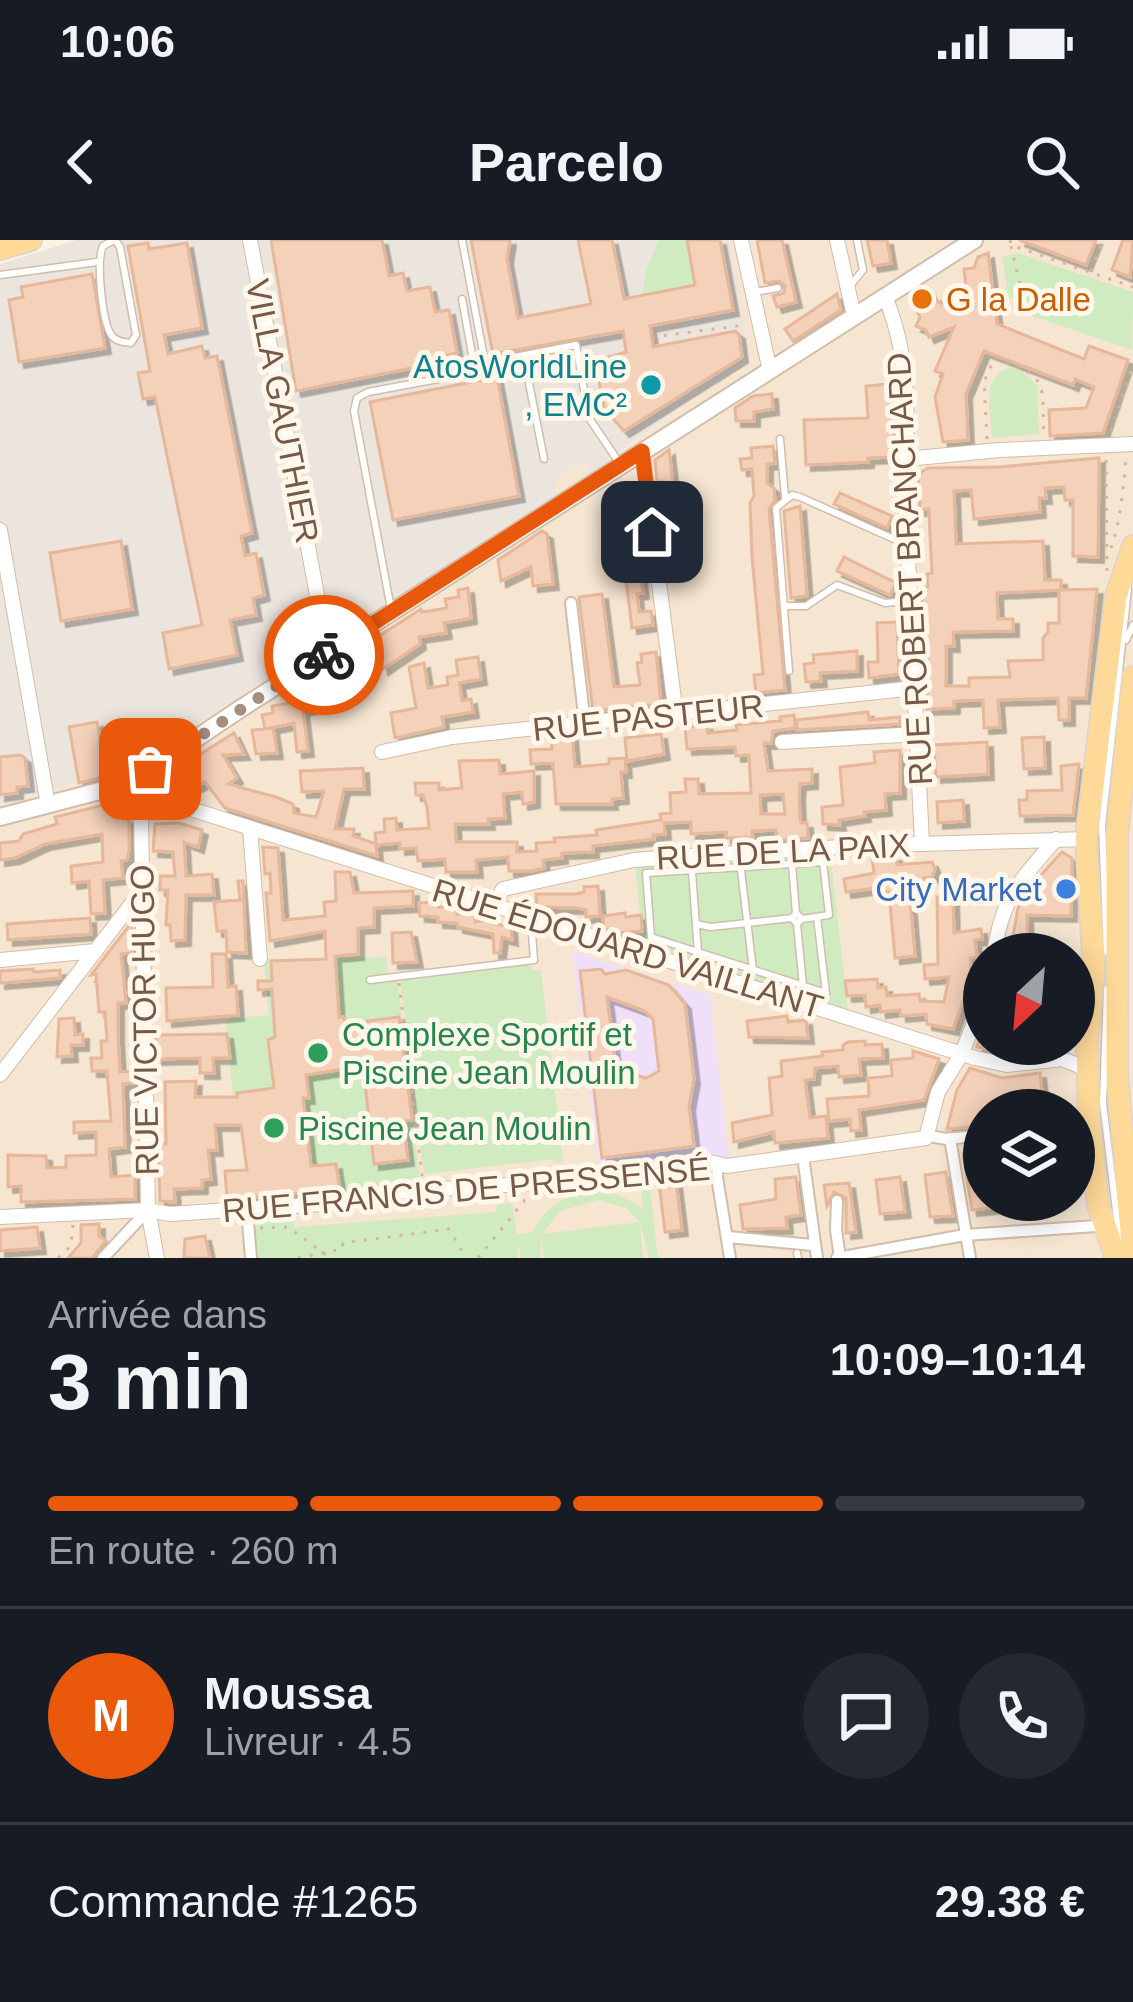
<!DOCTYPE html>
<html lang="fr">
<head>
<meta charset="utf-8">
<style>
	:root { --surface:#171b24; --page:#242831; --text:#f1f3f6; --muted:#9ea1a6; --line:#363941; --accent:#ea580c }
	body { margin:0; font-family:Helvetica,sans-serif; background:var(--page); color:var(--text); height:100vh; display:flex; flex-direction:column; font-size:45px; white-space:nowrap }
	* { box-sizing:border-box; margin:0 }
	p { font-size:39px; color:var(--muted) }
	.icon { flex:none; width:66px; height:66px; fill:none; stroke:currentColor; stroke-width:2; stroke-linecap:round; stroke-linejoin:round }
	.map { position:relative; height:1018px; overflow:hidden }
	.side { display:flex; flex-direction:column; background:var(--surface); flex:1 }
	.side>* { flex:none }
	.needle { width:78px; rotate:206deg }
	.tools { position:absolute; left:963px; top:693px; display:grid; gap:24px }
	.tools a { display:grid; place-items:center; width:132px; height:132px; border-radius:50%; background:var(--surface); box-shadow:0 6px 30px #0003; font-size:60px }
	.pin { position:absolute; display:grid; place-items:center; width:102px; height:102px; color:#fff; margin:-51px; border-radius:24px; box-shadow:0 6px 18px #0006 }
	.courier { position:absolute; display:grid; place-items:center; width:120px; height:120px; margin:-60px; border:9px solid #ea580c; border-radius:50%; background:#fff; color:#222; box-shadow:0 3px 15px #0007 }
	.head em { font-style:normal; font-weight:800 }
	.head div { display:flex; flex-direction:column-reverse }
	.head { display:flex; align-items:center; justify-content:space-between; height:204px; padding:0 48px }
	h1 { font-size:78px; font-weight:800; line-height:90px }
	.bar { display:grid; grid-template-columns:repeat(4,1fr); gap:18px 12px; align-content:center; height:144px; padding:0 48px }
	.bar i { height:15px; border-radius:9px; background:var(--line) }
	.bar .active { background:var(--accent) }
	.bar p { grid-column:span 4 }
	.line { display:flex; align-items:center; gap:30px; padding:0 48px; border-top:3px solid var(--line) }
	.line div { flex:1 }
	.round { display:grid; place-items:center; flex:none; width:126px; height:126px; border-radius:63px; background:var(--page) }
	.status { display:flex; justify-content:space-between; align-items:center; height:84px; padding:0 60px; background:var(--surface); direction:ltr }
	.status svg { height:33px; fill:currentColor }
	header { display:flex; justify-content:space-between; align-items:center; height:156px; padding:0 48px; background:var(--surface); font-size:54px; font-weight:800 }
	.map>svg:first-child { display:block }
	.residential { fill:#f5e5d1; fill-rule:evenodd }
	.industrial { fill:#ece5de }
	.education { fill:#f0dff9 }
	.green { fill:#d1ebc0; fill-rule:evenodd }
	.building { fill:#f4d1b9; stroke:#e7b799; stroke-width:3; fill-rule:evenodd; filter:url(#shadow) }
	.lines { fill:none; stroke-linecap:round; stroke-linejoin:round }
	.service-casing { stroke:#d1bdac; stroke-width:9 }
	.pedestrian-casing { stroke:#d1bdac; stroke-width:14 }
	.minor-casing { stroke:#d1bdac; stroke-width:16 }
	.tertiary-casing { stroke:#d1bdac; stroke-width:20 }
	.primary-casing { stroke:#dbd4cf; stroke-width:24 }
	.path { stroke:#d8b49c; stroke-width:3; stroke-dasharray:3 9; stroke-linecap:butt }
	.service { stroke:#fff; stroke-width:6 }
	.pedestrian { stroke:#fff; stroke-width:10 }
	.minor { stroke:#fff; stroke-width:14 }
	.tertiary { stroke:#fff; stroke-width:16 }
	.primary { stroke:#fed998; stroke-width:21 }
	.done { stroke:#a58f7e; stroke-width:12; stroke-dasharray:0 21.6 }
	.route { stroke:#ea580c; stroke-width:15 }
	.food-dot { fill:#e8710a; stroke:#fff7ea; stroke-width:4.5 }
	.culture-dot { fill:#0f9aa8; stroke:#fff7ea; stroke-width:4.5 }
	.shop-dot { fill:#3f7fe0; stroke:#fff7ea; stroke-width:4.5 }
	.leisure-dot { fill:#2e9e5b; stroke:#fff7ea; stroke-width:4.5 }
	.labels { text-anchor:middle; stroke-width:10; stroke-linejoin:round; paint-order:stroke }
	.food-label { font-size:33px; fill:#c56008; stroke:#fff7ea; text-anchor:start }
	.culture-label { font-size:33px; fill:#0d838f; stroke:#fff7ea; text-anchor:end }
	.street-label { font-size:33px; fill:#765948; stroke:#fff7ea }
	.shop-label { font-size:33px; fill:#366cbe; stroke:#fff7ea; text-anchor:end }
	.leisure-label { font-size:33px; fill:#27864d; stroke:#fff7ea; text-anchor:start }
</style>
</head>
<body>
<div class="status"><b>10:06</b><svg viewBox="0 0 49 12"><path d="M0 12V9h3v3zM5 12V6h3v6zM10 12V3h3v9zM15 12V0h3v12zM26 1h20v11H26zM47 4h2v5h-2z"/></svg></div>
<header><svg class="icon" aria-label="back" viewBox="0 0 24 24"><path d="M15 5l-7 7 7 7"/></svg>Parcelo<svg class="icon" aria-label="search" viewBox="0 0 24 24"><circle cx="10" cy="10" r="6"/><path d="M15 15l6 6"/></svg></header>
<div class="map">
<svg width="1133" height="1018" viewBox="0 0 1133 1018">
	<defs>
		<filter id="shadow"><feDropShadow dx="5.5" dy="5.5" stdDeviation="0" flood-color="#0004"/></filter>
	</defs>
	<rect width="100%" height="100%" fill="#fdf3e2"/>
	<path class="residential" d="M729,0h404v1018h-1133v-454l124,-34 432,-275v-16l32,-21 1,14 26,-16 133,-96zM984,714h90v90h-90zM984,870h90v90h-90z"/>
	<path class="industrial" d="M76,0h653l20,119 -160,115 -2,-15 -31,20v16l-432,275 -124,34v-540z"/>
	<path class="education" d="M572,711l138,44 19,165 -129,15z"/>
	<path class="green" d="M659,0h28l8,45 -53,10 5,-27z
		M1018,13l115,39 -1,58 -111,-38 -2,-15 -10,1 -7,-41z
		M1009,128l12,2 16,15 2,49 -47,4c-1,-25 -12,-61 17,-70z
		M830,612l18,158 -205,-67 -8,-78 98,-6 7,3 6,-4z
		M386,717l2,17h9l23,210 -80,8 -5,-29 -87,16 -16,-92 -6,-64 2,-4 41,-4 -5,-55z
		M531,724l1,7 9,-1 22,192 -7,1 -2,-4 -130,15 -24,-195z
		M650,948l8,70h-9l-9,-36 3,36h-98l-4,-20 -1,20h-19l-3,-14v14h-271l-4,-38 40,-3 10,4 1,6 202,-15 1,-7 15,-2 5,32 16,-3c20,-43 74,-54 110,-22l-2,-21zM598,960l28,8 14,14 -98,12 18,-23z"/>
	<path class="building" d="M271,0h111l7,36 14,-3 4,18 23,-4 5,25 14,-2 8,43 -26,5 1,6 -136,27z
		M471,0h39l-3,19 11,59 73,-14 -13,-64h34l12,59 71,-14 -8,-45h33l13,70 -83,16 3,21 82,-16 4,3 3,23 -118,74 -20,-23 -9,-47 31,-9 -3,-21 -130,23z
		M757,0h25l14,62 -19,5 -4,-11 11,-3 1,-7 -6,-5 -14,2z
		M867,0h20l4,23 -18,3z
		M1019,0h77l-10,25z
		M1123,0h10l-3,37 -18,-7z
		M148,3l1,6 38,-6 15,85 -38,7 4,19 34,-8 3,12 12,-2 35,177 -11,3 4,20 11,-3 8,42 -11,3 3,17 -26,5 7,35 -68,14 -6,-36 39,-8 -47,-228 -12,2 -5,-26 12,-2 -22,-125z
		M988,13l9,71 87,35 5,-13 39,14 -25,73 -53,3 -1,-26 37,-2 8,-21 -19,-8 -2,6 -89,-34 -18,43 2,46 -25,2 -8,-45 8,-23 -8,-3 19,-44 -25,10 -3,-7 -10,-4 4,-9 -5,-10 5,-12 9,4 6,-3 3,6 17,6 5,-13 7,-1 -3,-25 10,-1 4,-11z
		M92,34l13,74 -86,14 -10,-62 14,-3 -2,-10z
		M837,54l4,16 -48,31 -8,-12z
		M497,137l22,119 -126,24 -23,-118z
		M888,144l6,4v69l-26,1v4l-62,3 -2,-45 64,-2 -2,-32z
		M772,154l1,15 -19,3v9h-18l-1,-13 18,-12z
		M773,206l2,17 -8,1v19l7,5 1,12 -6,9 16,181 -29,3 -2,-18 9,-1 -11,-117 -2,-54 4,-7 -2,-27 -10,1 -2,-11 12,-1 -1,-10z
		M669,210l8,70 -9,1 -4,-32 -2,-8 -5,1 -2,-22z
		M1099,218l-1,99 -25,-1v-56h-8l-1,-13 -19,1 1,10h-7l1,14 -66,7 -3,-29 -17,1 2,53 87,-3 2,39h16v10l36,-1 -11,109h-17v22h-10l-1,-22 -60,2 2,27 -16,1 -1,-28 -29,1v7l-27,1 1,-62h-3l-4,-60h7l-1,-13 5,-1 -2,-38 -1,-26 -9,1 -2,-36 10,-6 71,-1zM1059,350v33h-11v9l-5,6v22l-35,1 2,16 -41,1v8h-23v-40h8l-1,-14 60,-1v-12h-15l-1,-26z
		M840,253l52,23 -5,12 -53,-24z
		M800,266l7,90 -16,2 -7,-87z
		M542,291l5,3 6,50 -20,2 -2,-19 -30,14 -3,-21z
		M121,301l11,68 -71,12 -11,-68z
		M844,317l52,26 -6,12 -53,-24z
		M640,330l3,23 -6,1 2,18 12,-1 2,14 -21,3 -7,-56z
		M468,348l3,30 -27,5 2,10 -27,4 1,7 -37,25 -7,-31 45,-29 1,3 25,-4 -2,-9 14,-2 -1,-7z
		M602,354l12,93 26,-2 -3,-22 5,-1 -1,-8 15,-2 5,52 -68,7 -14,-114z
		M897,382l2,52 -30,4 -1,-16h10l-1,-39z
		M857,411v20l-37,2 1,8 -15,1 -2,-18 10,-1 -1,-8z
		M478,417l3,22 -22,4 3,18 9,-2 2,13 -31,5 2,10 -49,11 -4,-25 25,-5 -7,-41 15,-4 4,25 20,-3 -1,-8 11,-2 -2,-15z
		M326,430l3,22 -14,6 2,8 -14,4 5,41 -11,1 -3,-29 -29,6 8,-1 4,25 -21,1 -4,-24 13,-1 -3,-14 11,-2 -1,-7 25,-4 -2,-12z
		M868,472l1,8 31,-3v7l-103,6 -1,-10z
		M794,475l1,13 -22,3 -2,12h-7l4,28 44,-2v14l-12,1 -1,10 1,24 1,5h6l1,15 -31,2 -1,-10 -24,1 1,6 -27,1v-6l-35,2v-12l-27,1 1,11 -12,1 1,4 -61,7v6l-31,1v5l-19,2 1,8 -12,3h-23l-1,-14 -32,3 1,12h-31l-1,-13 -27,2 -2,-13 -16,1v-6l-24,2 1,11 -152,-48 -20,-26 -25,12 -20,-7 -1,-7 75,-47 10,21 -21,1 14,23 -9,6 48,13 17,7 1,9 22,4 8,-26 -22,1 -2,-21 63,-3 1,21h-20l-9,40h19l-1,7 23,8 -1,-11 10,-1 -1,-13 12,-1 1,12 32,-2 -2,-21 -4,-12h-7l-1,-12h24v7l23,-2 -3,-27 40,-1 1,14 34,-3v31l-11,2 -1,-12 -19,2 2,24 -17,1 1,5h-34l1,18h61v10l20,-1 -1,-8 19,-1 -1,-4 43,-3 -1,-5 65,-10 -1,-6 11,-1 -1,-20 16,-1 -1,-13h13l1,15 52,-1 -2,-38 -13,1 -1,-9 -48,2 -2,-22 22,-2 1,8 29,-3 -1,-5 45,-4 -1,-4zM783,554l2,20h-24l-1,-19z
		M97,482l10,54 -28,7 -10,-56z
		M661,494l3,20 -37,7 -2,-23z
		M572,496l3,31 34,-3v-5l16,-1 1,14h-5l2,26 -11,1v5h-56l-3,-41 -22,1 -1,-14 22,-1 -1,-11z
		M1044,497l1,31 -21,1 -2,-31z
		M987,502l1,32 -52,3 -2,-32z
		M900,510v43l-15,1 1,16 -22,2 1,4 -26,4 1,5 -17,-1 -1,-17 21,-2 -3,-38 35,-4 -1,-11z
		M20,515l5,3 3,28 -11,1v6l-17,2v-38z
		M1079,524l-6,51 -53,1 -1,-16h8v-9l35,-1 -1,-24z
		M963,560l1,21 -26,2 -1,-21z
		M112,563l17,19v29l-2,9 -6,1 2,17 -20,2 2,33 -14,1 -2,-33 -17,2 -1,-17 32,-4 -1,-28 -57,10 -30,14 -15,2v-17l19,-2 4,-7 34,-10 -2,-7z
		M179,583l23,7 -4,17 -14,-5 2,34 26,-2 2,21h-28l-1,45 -14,1 -1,-16h-4l2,-35h-8v-14h15l-2,-24 -20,-1 2,-27z
		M263,607l15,1 5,72 42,-4 -1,-14 12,-1 -1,-29h15l4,21 59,-2v15l-39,2v19l-16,1v26l-23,2 4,61h5l1,13 22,-3v-6l32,-4 13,103 -9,1 5,39 -34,4 -11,-98 -57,9 3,23h-6l8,68 25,-2 4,26 -113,9 -2,-28 22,-1 -6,-45h-26l2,25h-9l3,29 -9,1v8l-28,1 1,13 -15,-1 -2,-57h8l-1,-62 31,-1 -1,16h42v-4l37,-5 -6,-48 7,-3 -3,-48 -14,1v-9h14l-1,-20 55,-2 -1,-28 -55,10 -4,-48h5l-1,-20 -5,1z
		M1062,612l10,6 -1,58 -44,-1 1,32h-17l7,-39 14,-23z
		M896,616l1,9 35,-3 3,7 -3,8 -9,1 1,7 -15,2 6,69 -20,2 -6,-66 -13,1v-5l-30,4 -2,-13 30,-6 -2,-15z
		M238,641h5l3,72 -19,-1 -1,-21h-9l-3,-29 26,-2z
		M598,646l2,30 -14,1v-7l-8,-2 -41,-1 -1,-13h40l8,-2v-5z
		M937,657l16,4 1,32 27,-4 1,10 -7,1 2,17 -7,1 2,24h-4l-1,19h-4l-10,28 -26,-5 -1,-10 -25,2 -1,-6 -19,2 -1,-7 -14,2 -1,-12 -18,1 -2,-15 32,-2 1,9 8,-1 1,9 32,-2 1,7 24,1 5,-25 -24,2 -1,-14 14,-1z
		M437,662l1,5 19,1v6h18v8l18,-3v5l18,2 1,14 -10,-3 -2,16h-6l-1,-19 -35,-7 -1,-4 -19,-1v-5l-18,-1 -1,-13z
		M625,673l1,4 15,-2 1,16 -24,2 -14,-5 -1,-12z
		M90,678l1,16 -83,6 -1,-16z
		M132,682v31l-11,1 5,49h-8v33l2,36 14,-1v12l-11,1 2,63 -16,2 2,28 24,-2v24l-114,3v-16l-13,1v-32l38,1 1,12 19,-1v-11l30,-1v-23l-22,1v-11l37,-1 -4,-50h-15l-1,-13h11l-1,-17h6l-2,-29h-6l-3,-38 -5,1z
		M411,692l6,30 -24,1 -1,-30z
		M212,714h14l2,33 8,-1 2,29 -71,6 -1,-33 47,-1z
		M33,729l1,3 26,-2v8l-60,5v-12z
		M601,729l4,5 21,-4 43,15 16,19 9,75 -5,27 5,40 -92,12 -22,-187zM607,757l38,14 8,8 6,52 -13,7 -30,-10z
		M787,776l1,6 18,-2 2,18 -59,-1 -2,-16z
		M74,778l1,17 8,-1v11h-12l1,11 -15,1 2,-38z
		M984,788v16h67v5l-43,5 -31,-7z
		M227,794l3,24h-17l1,15h-14v-15l-43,1 -1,-24z
		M865,801v4l17,-1 1,14 -24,1 2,16 -22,2 -1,-11 -23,2 -1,11 -9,1 5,38 16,-2 2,22 -53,5 -1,-11 -40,10 -2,-19 40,-8 -3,-37 13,-2 -1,-15 42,-5 -1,-4 21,-2v-5l5,-3z
		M913,811l26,8 -15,41 -65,10 2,20 -10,1 -1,-12 -21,2 -2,-22 42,-3 -1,-18 24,-2 -1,-16 22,-2z
		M970,828l32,10 38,-5 4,37h-60v15l-37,4 10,-39z
		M984,911v49h22l1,6 -35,4 -9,-56z
		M946,932l7,44 -23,1 -5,-42z
		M796,937l5,38 -15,2 1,11 -44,1 -3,-24 36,-6 -1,-20z
		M900,937l5,35 -25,2 -4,-34z
		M676,941l6,49 -17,2 -6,-49z
		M849,943l7,49 -10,1v-35l-12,-6 -7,14 -3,-21z
		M99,984v12l7,5 -14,17h-24l13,-15v-18z
		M37,987l3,21 -40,3v-21z
		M205,996l5,22h-26l1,-19z"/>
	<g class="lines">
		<g class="service-casing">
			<path id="service" d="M114,0l-11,6c-7,15 -1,77 9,90 5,6 12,6 19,7l5,-8 -16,-88 -5,-7
				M462,0l23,123
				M0,35l97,-13
				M849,47l14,-17 -6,-30
				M755,52l23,-4
				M462,59l12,66 -8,1
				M474,125l102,-20 13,73 29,43
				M780,199l5,58
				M784,366h22l31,-21 48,18 22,-2
				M391,369l-37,-198 3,-13 11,-6 151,-28 8,9 17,86
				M1126,400l7,-15
				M789,431l-13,-163 16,-13 8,2 105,47
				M739,614l14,116
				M792,624l4,49
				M692,632l6,80
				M802,679l27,-4 -6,-53 -177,11 5,64 175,56 -9,-76
				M696,684l15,3 81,-9
				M797,684l5,-5 -6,-6 -4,5 5,6 6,62
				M1107,712l-5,-126 26,-237
				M370,740l164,-20 -3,-39
				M1107,749l-4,114 15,124 5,11
				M797,1013l1,5"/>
		</g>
		<g class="pedestrian-casing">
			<path id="pedestrian" d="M571,363l14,121
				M1074,886l4,-1
				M929,896l18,3 37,-4
				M950,898l20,120
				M803,916l14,102
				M718,924l-1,13 13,81
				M837,961l-1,29 4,28
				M247,970l4,48
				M728,997l85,8
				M103,1018l45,-48
				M837,1018l128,-23 131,-9"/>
		</g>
		<g class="minor-casing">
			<path id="minor" d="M250,0l78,413
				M741,0l29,131
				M837,0l17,76
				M885,57c23,52 24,121 19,177l18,369
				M642,211l34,264
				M907,219l92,-9 134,-6
				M0,290l48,275
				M782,502l135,-8
				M382,512l70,-15 463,-49
				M130,543l23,14 822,261 32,7 55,-6 25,10
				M130,543l11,34 7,393 9,48
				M250,588l10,131
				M493,666l10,-17 131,-29 39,-3 184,-11 229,-7
				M994,714c8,-57 26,-73 62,-115
				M0,720l96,-9
				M0,835l143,-186
				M0,977l148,-7 22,4 168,-11 26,-9 204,-13 142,-19 17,4 199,-28 12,-46 24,-39 22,-55"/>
		</g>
		<g class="tertiary-casing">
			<path id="tertiary" d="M0,577l130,-34 110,-74 734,-469"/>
		</g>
		<g class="primary-casing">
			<path id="primary" d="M0,9l31,-9
				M1133,437l-16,159v238l16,179
				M1116,1018l-18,-53 -9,-86 -2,-79 7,-70 -8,-131 30,-243 17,-50"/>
		</g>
		<path class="path" d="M1010,0l1,5 122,42
			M1011,6l12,51
			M1091,31l12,-31
			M652,97l93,-12
			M1111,191l22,-66
			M987,199l-3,-57 11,-25c56,21 46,24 49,81
			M1106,220l1,111
			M1106,319c14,-26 17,-71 20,-101
			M399,743l23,193
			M260,988l28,-1 42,31
			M58,1018l13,-12 2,-22
			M298,1018l44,-9 1,-6 106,-14 17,29
			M478,1018l47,-58 7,-3"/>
		<use href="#service" class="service"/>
		<use href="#pedestrian" class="pedestrian"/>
		<use href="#minor" class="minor"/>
		<use href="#tertiary" class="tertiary"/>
		<use href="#primary" class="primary"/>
	</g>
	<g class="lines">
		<path class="done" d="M150,529l174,-114"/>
		<path class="route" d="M324,415l318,-204 10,81"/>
	</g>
	<circle class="food-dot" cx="922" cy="59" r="12"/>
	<circle class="culture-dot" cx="651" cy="145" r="12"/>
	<circle class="shop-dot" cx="1066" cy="649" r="12"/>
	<g class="leisure-dot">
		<circle cx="318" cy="813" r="12"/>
		<circle cx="274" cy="888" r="12"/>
	</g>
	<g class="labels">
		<g class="food-label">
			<text x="946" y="71">G la Dalle</text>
		</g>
		<g class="culture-label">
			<text x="627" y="138">AtosWorldLine<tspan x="627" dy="38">, EMC²</tspan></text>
		</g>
		<g class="street-label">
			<text transform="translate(283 171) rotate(79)" y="12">VILLA GAUTHIER</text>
			<text transform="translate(909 329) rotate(-93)" y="12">RUE ROBERT BRANCHARD</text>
			<text transform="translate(648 477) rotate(-6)" y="12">RUE PASTEUR</text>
			<text transform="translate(783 611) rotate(-3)" y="12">RUE DE LA PAIX</text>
			<text transform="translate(628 708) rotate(17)" y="12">RUE ÉDOUARD VAILLANT</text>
			<text transform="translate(144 780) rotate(-91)" y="12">RUE VICTOR HUGO</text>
			<text transform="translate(466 949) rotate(-5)" y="12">RUE FRANCIS DE PRESSENSÉ</text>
		</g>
		<g class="shop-label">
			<text x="1042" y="661">City Market</text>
		</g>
		<g class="leisure-label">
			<text x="342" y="806">Complexe Sportif et<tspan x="342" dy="38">Piscine Jean Moulin</tspan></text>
			<text x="298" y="900">Piscine Jean Moulin</text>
		</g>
	</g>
</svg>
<div class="tools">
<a><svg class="needle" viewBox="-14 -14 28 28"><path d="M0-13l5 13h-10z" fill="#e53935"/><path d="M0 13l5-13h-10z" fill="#9ea1a6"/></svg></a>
<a><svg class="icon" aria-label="layers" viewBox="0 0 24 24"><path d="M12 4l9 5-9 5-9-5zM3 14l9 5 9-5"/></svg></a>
</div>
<div class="pin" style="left:150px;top:529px;background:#ea580c"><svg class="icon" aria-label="bag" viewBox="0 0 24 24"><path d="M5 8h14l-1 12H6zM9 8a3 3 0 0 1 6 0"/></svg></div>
<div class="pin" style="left:652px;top:292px;background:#1f2937"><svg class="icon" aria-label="home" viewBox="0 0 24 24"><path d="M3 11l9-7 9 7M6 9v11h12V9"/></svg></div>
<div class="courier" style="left:324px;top:415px"><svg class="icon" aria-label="bike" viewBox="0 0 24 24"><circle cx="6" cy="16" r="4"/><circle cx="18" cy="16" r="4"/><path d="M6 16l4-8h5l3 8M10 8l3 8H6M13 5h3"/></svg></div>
</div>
<section class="side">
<div class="head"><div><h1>3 min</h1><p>Arrivée dans</p></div><em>10:09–10:14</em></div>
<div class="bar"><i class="active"></i><i class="active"></i><i class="active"></i><i></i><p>En route · 260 m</p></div>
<div class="line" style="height:216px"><b class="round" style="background:var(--accent);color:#fff">M</b><div><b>Moussa</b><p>Livreur · 4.5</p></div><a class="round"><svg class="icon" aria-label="chat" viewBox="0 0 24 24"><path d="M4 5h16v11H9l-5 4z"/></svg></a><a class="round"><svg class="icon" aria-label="phone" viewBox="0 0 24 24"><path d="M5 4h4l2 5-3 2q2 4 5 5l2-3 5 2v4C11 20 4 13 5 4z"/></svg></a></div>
<div class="line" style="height:156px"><div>Commande #1265</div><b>29.38 €</b></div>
</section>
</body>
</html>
